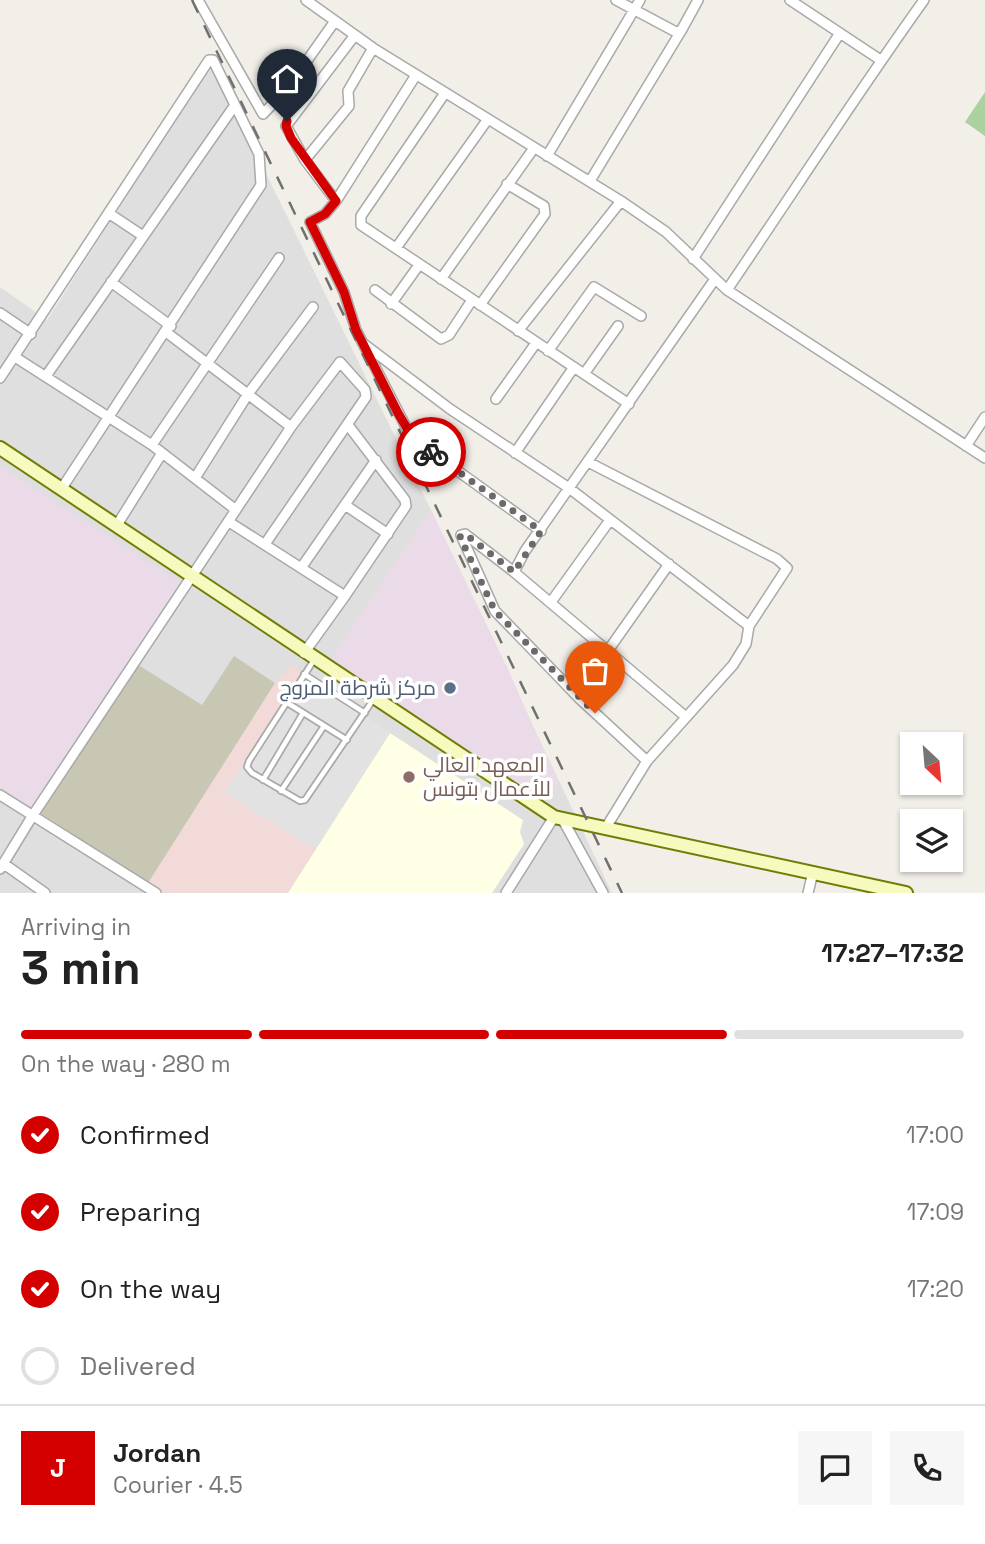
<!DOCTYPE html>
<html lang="en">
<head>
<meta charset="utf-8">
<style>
	:root { --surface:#fff; --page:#f6f6f6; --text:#222; --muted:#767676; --line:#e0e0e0; --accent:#d40000 }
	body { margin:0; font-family:"Space Grotesk",Cairo,sans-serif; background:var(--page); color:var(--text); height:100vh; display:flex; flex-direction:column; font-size:26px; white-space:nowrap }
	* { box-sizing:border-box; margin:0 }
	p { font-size:23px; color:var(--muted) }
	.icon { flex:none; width:38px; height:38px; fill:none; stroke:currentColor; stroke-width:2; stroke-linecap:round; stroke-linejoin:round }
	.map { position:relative; height:893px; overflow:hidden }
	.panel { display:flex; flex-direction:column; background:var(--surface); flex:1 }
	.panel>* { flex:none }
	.needle { width:46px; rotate:154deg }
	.buttons { position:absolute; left:900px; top:732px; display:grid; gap:14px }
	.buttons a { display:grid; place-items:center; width:63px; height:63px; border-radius:0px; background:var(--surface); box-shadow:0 2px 5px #0004; font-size:35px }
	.pin { position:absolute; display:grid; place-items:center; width:60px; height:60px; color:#fff; margin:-72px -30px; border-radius:50% 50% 50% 0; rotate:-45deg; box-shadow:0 0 7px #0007 }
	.pin .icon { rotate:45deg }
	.courier { position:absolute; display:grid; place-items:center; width:70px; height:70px; margin:-35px; border:5px solid #d40000; border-radius:50%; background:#fff; color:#222; box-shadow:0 2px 9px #0007 }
	.overview em { font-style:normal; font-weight:700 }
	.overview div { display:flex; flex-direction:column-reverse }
	.overview { display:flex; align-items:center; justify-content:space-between; height:119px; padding:0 21px }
	h1 { font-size:46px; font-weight:700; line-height:52px }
	.bar { display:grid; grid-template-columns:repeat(4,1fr); gap:10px 7px; align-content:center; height:84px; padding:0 21px }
	.bar i { height:9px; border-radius:5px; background:var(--line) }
	.bar .on { background:var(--accent) }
	.bar p { grid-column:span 4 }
	.line { display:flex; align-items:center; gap:18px; padding:0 21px; border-top:2px solid var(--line) }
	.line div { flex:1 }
	.round { display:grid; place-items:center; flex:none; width:74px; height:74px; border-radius:0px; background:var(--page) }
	ol { padding:0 21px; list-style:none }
	li { display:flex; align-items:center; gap:21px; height:77px }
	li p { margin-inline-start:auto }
	li .icon { padding:7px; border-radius:50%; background:var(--accent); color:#fff; stroke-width:4 }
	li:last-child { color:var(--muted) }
	li i { width:38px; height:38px; border:4px solid var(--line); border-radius:50% }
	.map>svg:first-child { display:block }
	.residential { fill:#e0dfdf }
	.commercial { fill:#f2dad9 }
	.industrial { fill:#ebdbe8 }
	.education { fill:#ffffe5 }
	.construction { fill:#c7c7b4 }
	.forest { fill:#add19e }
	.parking { fill:#e2e2e2 }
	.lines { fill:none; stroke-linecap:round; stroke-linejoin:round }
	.lane-casing { stroke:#a9a9a9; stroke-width:8 }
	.street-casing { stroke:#a9a9a9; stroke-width:12 }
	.secondary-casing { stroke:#707d05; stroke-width:16 }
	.lane { stroke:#fff; stroke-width:4.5 }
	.street { stroke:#fff; stroke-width:9 }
	.secondary { stroke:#f7fabf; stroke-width:12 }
	.rail { stroke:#707070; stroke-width:2.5; stroke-dasharray:14 14; stroke-linecap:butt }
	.done { stroke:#6b6a68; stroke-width:7; stroke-dasharray:0 12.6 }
	.route { stroke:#d40000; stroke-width:9 }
	.service-dot { fill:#5c6f8a; stroke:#fff; stroke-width:2.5 }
	.education-dot { fill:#8d6e63; stroke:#fff; stroke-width:2.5 }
	.labels { text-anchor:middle; stroke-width:7; stroke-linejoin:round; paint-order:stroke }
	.service-label { font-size:21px; fill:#4e5e75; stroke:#fff; text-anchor:end }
	.education-label { font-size:21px; fill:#785e54; stroke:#fff; text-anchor:start }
</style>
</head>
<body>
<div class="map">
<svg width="985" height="893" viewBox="0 0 985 893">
	<rect width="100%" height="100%" fill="#f2efe9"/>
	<path class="residential" d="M212,63l219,447 181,383h-612v-606l47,33z"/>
	<path class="commercial" d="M292,665l98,68 -102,160h-124l-16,-10 61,-101 66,-99z"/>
	<path class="industrial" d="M0,467l182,117 -146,226 -36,-24z
		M431,510l77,159 50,114 -15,17 -212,-141z"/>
	<path class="education" d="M390,733l133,87 -3,12 4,12 -32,49h-204z"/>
	<path class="construction" d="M234,656l41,27 -127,200 -112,-73 96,-149 70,44z"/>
	<path class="forest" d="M985,92v44l-20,-14z"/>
	<path class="parking" d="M304,674l86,59 -75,117 -91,-58z"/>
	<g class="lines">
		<g class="lane-casing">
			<path id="lane" d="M314,660l-65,101 -2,6 5,6 48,28 5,-1 68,-100
				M304,674l61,39
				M286,702l61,38
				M263,780l40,-67
				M281,791l43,-65"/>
		</g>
		<g class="street-casing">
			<path id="street" d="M198,0l65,114 24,-25 48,-68
				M306,0l67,48 248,153 45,31 61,58 258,168
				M616,0l60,32 5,-1 17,-31
				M790,0l89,59
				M416,75l-80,126 -11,13 -15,8 34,70 12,38 52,101 18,17 115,83
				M445,93l-84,123v9l268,179
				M547,156l93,-156
				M305,160l44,-54 -1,-15 25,-43
				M590,181l91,-150
				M336,201l-31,-41 -19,-34 69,-91
				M110,214l33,22
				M396,248l92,-129
				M693,259l147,-226
				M441,279l93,-131
				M111,282l60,44
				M375,290l66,49 8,-4 23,-35
				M727,290c66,-97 129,-195 197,-290
				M391,304l28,-39
				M480,305l65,-91 -1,-8 -37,-22
				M0,313l31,21
				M518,331l103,-130
				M166,332l125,95
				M364,344l86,65 119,79 180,138
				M548,351l46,-64 47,29
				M15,357l137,88 84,65
				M584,374l34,-48
				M46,376l189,-271
				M0,378l209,-318h4l46,94 2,31 -199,303
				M496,399l40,-56
				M152,445l127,-187
				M966,446l19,-29
				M515,453l59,-86
				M588,462l189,97 10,9 -38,58 -3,18 -13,21 -86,96 -42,68
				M195,478l53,-84 65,-87
				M345,505l43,29
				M229,522l116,74 -41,57
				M117,525l45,-72
				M301,568l75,-108
				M514,572l-49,-38 -4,1 34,76 85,88 67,62
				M345,596l61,-90 -1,-6 -57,-75
				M551,602l59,-82
				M607,652l62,-88
				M686,717l-172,-145 11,-21 190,-272
				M0,795l156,98
				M563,820l40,73
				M4,864l41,29
				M0,869l33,-54 258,-388 49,-65 25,28 1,7 -101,147
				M506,893l48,-76
				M808,893l5,-21"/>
		</g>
		<g class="secondary-casing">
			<path id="secondary" d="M0,448l554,369 352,76"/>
		</g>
		<use href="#lane" class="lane"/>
		<use href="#street" class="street"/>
		<use href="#secondary" class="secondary"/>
		<path class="rail" d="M192,0l430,893"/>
	</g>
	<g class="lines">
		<path class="done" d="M431,452l110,79 -27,41 -49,-38 -5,3 35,74 100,102"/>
		<path class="route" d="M287,121l-1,5 5,12 45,63 -11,13 -15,8 34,70 12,38 42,83 10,17 23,22"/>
	</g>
	<circle class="service-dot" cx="450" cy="688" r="7"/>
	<circle class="education-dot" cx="409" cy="777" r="7"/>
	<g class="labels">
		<g class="service-label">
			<text x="436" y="695">مركز شرطة المروج</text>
		</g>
		<g class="education-label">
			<text x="423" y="772">المعهد العالي<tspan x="423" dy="24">للأعمال بتونس</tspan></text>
		</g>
	</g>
</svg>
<div class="buttons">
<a><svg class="needle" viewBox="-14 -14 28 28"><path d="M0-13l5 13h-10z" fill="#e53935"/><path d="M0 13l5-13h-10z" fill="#767676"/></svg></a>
<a><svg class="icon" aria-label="layers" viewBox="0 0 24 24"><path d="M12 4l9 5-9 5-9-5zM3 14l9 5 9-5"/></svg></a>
</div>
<div class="pin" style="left:595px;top:713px;background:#ea580c"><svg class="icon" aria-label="bag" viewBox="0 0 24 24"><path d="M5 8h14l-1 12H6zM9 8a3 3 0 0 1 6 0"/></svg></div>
<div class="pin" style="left:287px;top:121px;background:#1f2937"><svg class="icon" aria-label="home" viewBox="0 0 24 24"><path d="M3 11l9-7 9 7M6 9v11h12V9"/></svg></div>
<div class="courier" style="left:431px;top:452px"><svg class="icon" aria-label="bike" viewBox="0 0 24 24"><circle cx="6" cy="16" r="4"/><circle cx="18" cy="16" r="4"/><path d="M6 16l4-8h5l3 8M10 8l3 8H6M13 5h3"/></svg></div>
</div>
<section class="panel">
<div class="overview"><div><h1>3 min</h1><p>Arriving in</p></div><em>17:27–17:32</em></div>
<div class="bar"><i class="on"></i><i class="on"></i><i class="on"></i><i></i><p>On the way · 280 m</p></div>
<ol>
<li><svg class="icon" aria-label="check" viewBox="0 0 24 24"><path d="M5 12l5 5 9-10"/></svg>Confirmed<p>17:00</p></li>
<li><svg class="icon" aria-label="check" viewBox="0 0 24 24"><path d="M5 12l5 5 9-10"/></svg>Preparing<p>17:09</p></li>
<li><svg class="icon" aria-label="check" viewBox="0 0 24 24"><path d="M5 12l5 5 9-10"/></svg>On the way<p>17:20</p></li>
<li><i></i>Delivered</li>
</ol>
<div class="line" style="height:126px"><b class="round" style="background:var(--accent);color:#fff">J</b><div><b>Jordan</b><p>Courier · 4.5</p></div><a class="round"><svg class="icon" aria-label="chat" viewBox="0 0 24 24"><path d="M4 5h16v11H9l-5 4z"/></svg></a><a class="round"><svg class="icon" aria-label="phone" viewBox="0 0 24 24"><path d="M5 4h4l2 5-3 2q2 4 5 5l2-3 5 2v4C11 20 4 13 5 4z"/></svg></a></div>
</section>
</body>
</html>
